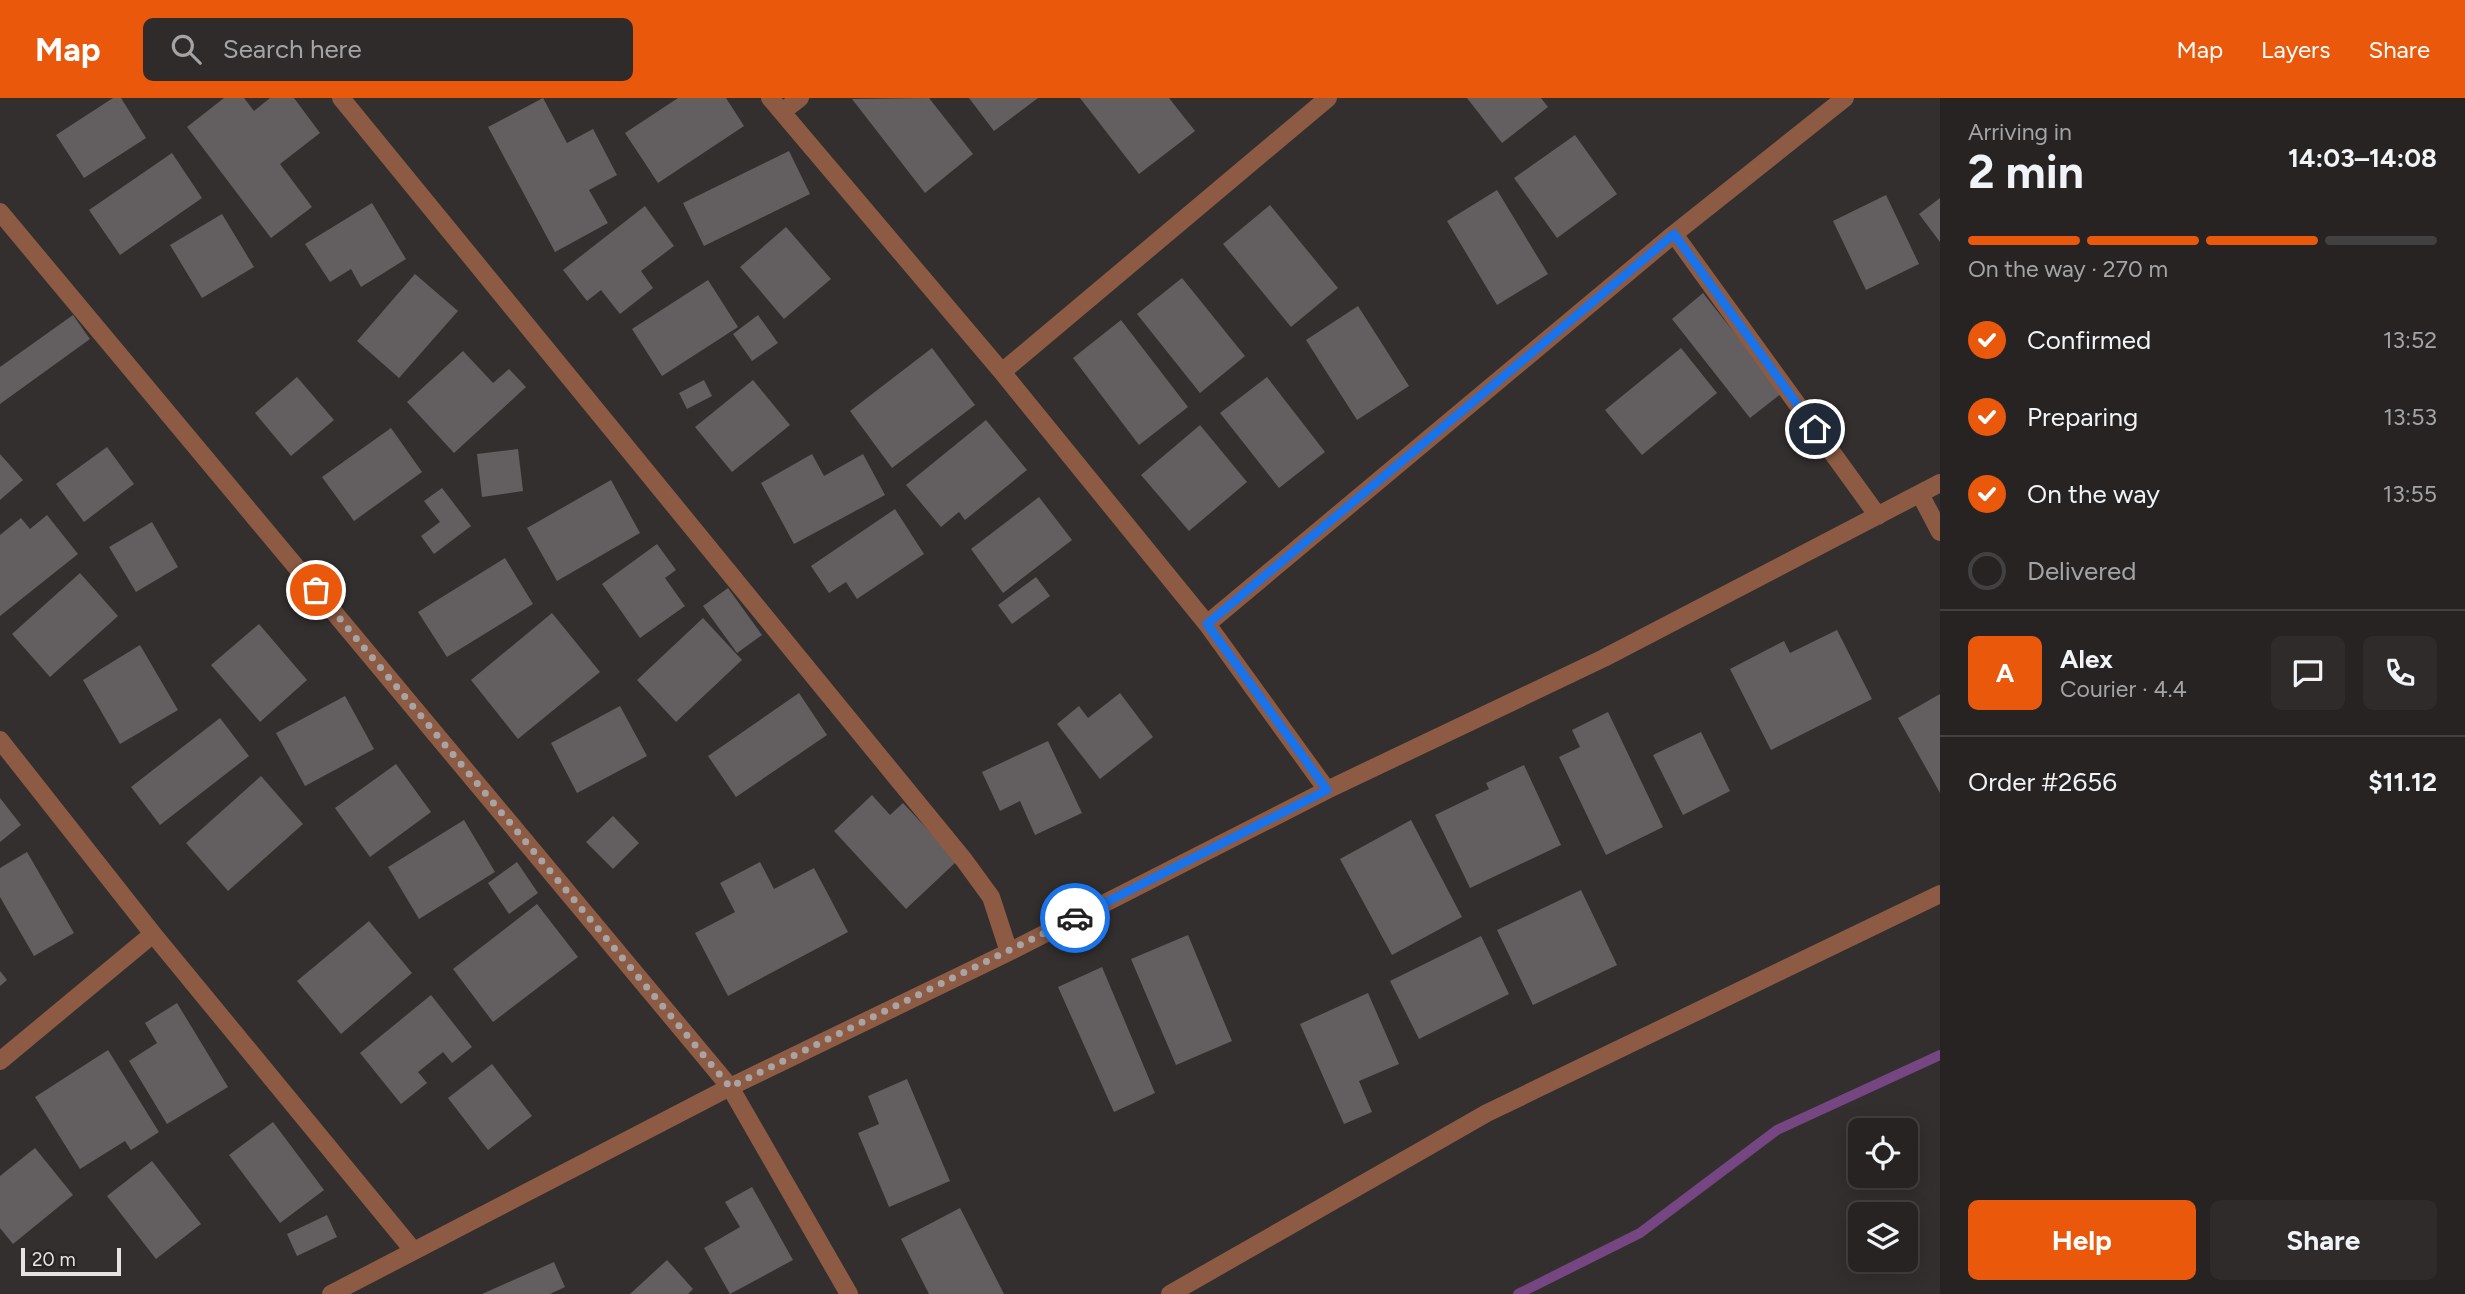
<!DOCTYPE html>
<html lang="en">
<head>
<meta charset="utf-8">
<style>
	:root { --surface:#272323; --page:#2f2b2b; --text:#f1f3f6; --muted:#a4a4a6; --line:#434041; --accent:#ea580c }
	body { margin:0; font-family:Figtree,sans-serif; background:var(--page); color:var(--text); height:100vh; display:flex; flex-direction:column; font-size:26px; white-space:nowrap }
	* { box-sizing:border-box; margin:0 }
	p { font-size:23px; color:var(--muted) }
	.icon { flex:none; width:38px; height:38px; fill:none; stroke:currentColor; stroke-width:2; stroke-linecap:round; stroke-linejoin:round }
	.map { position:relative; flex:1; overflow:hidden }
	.side { display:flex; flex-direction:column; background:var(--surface); width:525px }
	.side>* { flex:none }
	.tools { position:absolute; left:1848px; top:1020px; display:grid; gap:14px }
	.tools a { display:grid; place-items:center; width:70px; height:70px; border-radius:10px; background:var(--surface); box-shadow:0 4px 18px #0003,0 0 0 2px var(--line); font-size:35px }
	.scale { position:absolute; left:21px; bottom:18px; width:100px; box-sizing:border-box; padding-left:7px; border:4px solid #e7e3e3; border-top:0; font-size:19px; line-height:24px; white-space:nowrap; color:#e7e3e3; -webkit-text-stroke:5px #2a2525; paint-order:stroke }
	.pin { position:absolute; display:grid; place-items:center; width:60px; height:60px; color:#fff; margin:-30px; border:4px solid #fff; border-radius:50%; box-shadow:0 2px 7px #0007 }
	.courier { position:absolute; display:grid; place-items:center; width:70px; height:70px; margin:-35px; border:5px solid #1a73e8; border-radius:50%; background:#fff; color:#222; box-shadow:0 2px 9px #0007 }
	.summary em { font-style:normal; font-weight:700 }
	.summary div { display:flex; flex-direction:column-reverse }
	.summary { display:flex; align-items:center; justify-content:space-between; height:119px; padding:0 28px }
	h1 { font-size:46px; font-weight:700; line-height:52px }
	.bar { display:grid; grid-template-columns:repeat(4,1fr); gap:10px 7px; align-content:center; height:84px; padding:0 28px }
	.bar i { height:9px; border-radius:5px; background:var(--line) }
	.bar .current { background:var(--accent) }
	.bar p { grid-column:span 4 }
	.line { display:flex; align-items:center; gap:18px; padding:0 28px; border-top:2px solid var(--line) }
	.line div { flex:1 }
	.round { display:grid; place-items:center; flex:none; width:74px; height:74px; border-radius:10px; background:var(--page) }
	ol { padding:0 28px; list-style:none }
	li { display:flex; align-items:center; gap:21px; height:77px }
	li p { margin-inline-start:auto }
	li .icon { padding:7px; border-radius:50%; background:var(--accent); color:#fff; stroke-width:4 }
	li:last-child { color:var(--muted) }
	li i { width:38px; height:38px; border:4px solid var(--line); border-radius:50% }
	.action { display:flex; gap:14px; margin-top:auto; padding:14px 28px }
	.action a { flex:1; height:80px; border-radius:10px; background:var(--accent); color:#fff; font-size:28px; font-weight:700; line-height:80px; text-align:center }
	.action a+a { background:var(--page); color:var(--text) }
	header { display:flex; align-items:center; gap:42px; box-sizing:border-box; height:98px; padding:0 35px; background:var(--accent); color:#fff }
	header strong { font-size:33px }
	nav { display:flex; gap:38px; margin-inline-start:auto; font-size:24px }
	.search { width:490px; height:63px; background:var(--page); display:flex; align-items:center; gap:18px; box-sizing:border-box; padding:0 24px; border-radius:10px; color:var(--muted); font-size:26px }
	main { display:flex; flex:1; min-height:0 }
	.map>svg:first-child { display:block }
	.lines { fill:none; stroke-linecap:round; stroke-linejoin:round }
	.stream { stroke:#754682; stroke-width:10 }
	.building { fill:#635e60 }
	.street { stroke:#8d5b43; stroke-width:18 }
	.done { stroke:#a8a4a4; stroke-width:7; stroke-dasharray:0 12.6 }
	.route { stroke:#1a73e8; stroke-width:9 }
</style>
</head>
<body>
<header>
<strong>Map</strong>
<div class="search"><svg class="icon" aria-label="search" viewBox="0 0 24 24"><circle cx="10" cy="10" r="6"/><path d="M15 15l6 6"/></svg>Search here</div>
<nav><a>Map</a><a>Layers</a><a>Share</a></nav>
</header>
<main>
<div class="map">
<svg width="1940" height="1196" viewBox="0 0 1940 1196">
	<rect width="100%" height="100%" fill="#342f2f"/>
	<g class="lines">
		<path class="stream" d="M1518,1196l122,-61 137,-103 163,-75"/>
	</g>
	<path class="building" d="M113,0h8l25,40 -62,40 -28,-43z
		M224,0h20l10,13 16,-13h24l26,35 -40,31 32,43 -41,31 -84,-111z
		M543,0l24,45 26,-14 24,46 -28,15 19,33 -53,29 -67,-125z
		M678,0h48l18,28 -86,57 -33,-50z
		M929,0l44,56 -48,39 -73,-94z
		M969,0h69l-44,33z
		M1080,0h89l26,33 -56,43z
		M1467,0h74l7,9 -46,36z
		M1575,37l42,59 -60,44 -43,-60z
		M789,53l21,43 -106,52 -21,-43z
		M172,55l30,45 -82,57 -31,-45z
		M1497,92l51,84 -51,31 -50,-84z
		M1886,97l33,69 -53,26 -33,-69z
		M1940,100v44l-21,-28z
		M372,105l34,56 -45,28 -10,-18 -21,13 -25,-38z
		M1270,107l68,83 -47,39 -68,-83z
		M645,108l29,40 -33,25 12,17 -33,26 -19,-24 -14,11 -24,-31z
		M222,116l32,53 -52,31 -32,-53z
		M786,129l45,52 -47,40 -44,-52z
		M415,176l43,37 -59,67 -42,-37z
		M1182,180l63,78 -45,37 -63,-79z
		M708,182l30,47 -76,49 -30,-47z
		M1703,195l79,100 -32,25 -78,-99z
		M1358,208l51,80 -52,34 -51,-80z
		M73,217l17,24 -90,65v-37z
		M758,217l20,28 -26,18 -19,-27z
		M1121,222l67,87 -49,38 -66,-87z
		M932,250l43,57 -83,63 -42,-57z
		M1681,250l36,45 -75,62 -37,-45z
		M463,253l30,32 16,-14 17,18 -72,66 -47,-51z
		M297,279l37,43 -43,36 -36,-43z
		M1267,279l58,75 -46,36 -59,-75z
		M704,282l8,16 -25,13 -8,-16z
		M753,282l37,45 -58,47 -37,-45z
		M986,322l41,50 -62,50 -6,-8 -18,15 -35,-42z
		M1200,327l47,57 -58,49 -48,-56z
		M391,330l31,44 -68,49 -32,-44z
		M107,349l27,37 -50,38 -28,-38z
		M518,351l5,42 -41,6 -5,-43z
		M0,356l23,26 -23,20z
		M812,356l12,22 39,-22 22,41 -91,49 -33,-61z
		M611,382l29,53 -83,48 -30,-53z
		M442,390l29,38 -37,28 -13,-18 19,-14 -16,-21z
		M1039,399l33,43 -69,53 -32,-44z
		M895,411l29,45 -67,45 -11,-17 -17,11 -18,-27z
		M47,417l31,39 -78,62v-81l21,-17 9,11z
		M152,424l26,45 -42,25 -27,-45z
		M657,446l19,26 -11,8 20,28 -45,32 -38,-54z
		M505,460l28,46 -86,53 -29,-45z
		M80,475l38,43 -68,61 -38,-43z
		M1036,479l14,19 -38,28 -14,-19z
		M728,490l34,47 -25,18 -34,-47z
		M552,515l48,59 -82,67 -47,-59z
		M703,520l39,42 -66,62 -39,-42z
		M259,526l48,56 -47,42 -49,-57z
		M1837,532l35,69 -101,51 -41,-81 54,-28 6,12z
		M140,547l38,65 -58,34 -37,-64z
		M799,595l28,42 -91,62 -28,-41z
		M1120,595l33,44 -53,42 -43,-55 22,-18 9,12z
		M1940,596v99l-42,-75z
		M345,598l29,53 -69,37 -29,-53z
		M620,608l27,50 -70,37 -26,-50z
		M1608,614l55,115 -57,28 -47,-98 21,-10 -8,-17z
		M220,620l29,38 -89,69 -29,-38z
		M1701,634l29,59 -47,24 -30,-60z
		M1048,643l34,72 -47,22 -15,-34 -20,10 -18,-39z
		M396,666l35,48 -61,45 -35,-49z
		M1524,667l37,80 -91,43 -35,-73 54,-26 -3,-6z
		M261,678l42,48 -75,67 -42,-48z
		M872,697l18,20 13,-12 54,58 -51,48 -72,-78z
		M0,700l21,27 -21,17z
		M613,718l26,27 -26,26 -27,-27z
		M464,722l31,52 -76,47 -31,-52z
		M1411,722l51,97 -70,38 -52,-96z
		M27,754l47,81 -40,23 -34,-59v-29z
		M517,764l21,31 -29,21 -21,-31z
		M760,764l14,27 40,-21 34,64 -120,64 -33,-63 40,-21 -15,-29z
		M1581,792l36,75 -84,40 -36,-75z
		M537,806l41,53 -85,65 -40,-53z
		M369,823l43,52 -71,61 -44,-53z
		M1188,837l44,106 -56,24 -45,-106z
		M1481,838l28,58 -90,45 -29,-58z
		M1102,869l53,126 -41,19 -56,-125z
		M0,873l7,9 -7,6z
		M1368,895l31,71 -40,17 13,31 -28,12 -44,-100z
		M431,897l41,52 -20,16 -9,-11 -25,20 9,11 -26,21 -41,-51z
		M177,905l51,84 -61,37 -38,-63 28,-18 -12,-20z
		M108,952l51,82 -28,18 -6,-9 -45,28 -45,-72z
		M492,966l40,52 -44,34 -40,-52z
		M907,981l43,102 -61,26 -31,-74 21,-9 -11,-28z
		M273,1024l51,68 -44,33 -51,-68z
		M35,1050l38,47 -60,49 -13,-16v-52z
		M152,1063l49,63 -45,35 -49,-63z
		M752,1089l41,73 -63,34 -26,-46 36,-21 -15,-25z
		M960,1110l44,86h-75l-28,-55z
		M327,1117l10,22 -40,19 -10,-22z
		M667,1162l26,29 -5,5h-58z
		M554,1164l11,25 -15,7h-68z"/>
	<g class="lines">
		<path class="street" d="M341,0l623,762 27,37 18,55
			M770,0l232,274 205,252 120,166
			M782,14l18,-14
			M0,114l730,875 119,207
			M1674,136l204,282
			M1002,274l326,-274
			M1920,396l20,38
			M1207,526l467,-390 171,-136
			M0,642l153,194 260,316
			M0,963l153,-127
			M331,1196l399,-207 279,-135 318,-162 277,-132 336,-175
			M1170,1196l317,-181 453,-219"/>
	</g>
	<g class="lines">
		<path class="done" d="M316,492l414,497 345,-169"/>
		<path class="route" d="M1075,820l252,-128 -120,-166 467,-390 141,195"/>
	</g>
</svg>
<div class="tools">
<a><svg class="icon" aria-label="locate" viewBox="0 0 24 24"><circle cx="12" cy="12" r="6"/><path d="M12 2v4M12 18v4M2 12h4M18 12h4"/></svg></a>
<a><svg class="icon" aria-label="layers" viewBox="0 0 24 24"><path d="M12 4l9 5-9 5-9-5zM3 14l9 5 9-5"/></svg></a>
</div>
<div class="scale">20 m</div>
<div class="pin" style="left:316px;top:492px;background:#ea580c"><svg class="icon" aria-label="bag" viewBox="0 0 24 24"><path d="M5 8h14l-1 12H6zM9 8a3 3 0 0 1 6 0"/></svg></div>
<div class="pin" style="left:1815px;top:331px;background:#1f2937"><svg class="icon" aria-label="home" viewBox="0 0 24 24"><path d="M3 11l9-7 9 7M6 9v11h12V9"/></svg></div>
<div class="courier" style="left:1075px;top:820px"><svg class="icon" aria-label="car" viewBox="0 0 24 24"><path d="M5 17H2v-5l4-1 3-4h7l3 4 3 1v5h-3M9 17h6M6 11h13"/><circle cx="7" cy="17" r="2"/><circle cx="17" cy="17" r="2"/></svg></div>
</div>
<section class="side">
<div class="summary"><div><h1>2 min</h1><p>Arriving in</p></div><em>14:03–14:08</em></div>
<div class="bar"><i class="current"></i><i class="current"></i><i class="current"></i><i></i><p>On the way · 270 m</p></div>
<ol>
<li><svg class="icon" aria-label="check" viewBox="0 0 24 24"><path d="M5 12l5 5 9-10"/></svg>Confirmed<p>13:52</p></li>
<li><svg class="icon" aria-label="check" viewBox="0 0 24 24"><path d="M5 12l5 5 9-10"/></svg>Preparing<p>13:53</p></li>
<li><svg class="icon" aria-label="check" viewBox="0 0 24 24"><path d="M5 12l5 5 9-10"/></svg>On the way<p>13:55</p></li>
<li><i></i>Delivered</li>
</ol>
<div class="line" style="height:126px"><b class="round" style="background:var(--accent);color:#fff">A</b><div><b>Alex</b><p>Courier · 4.4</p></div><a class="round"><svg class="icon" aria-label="chat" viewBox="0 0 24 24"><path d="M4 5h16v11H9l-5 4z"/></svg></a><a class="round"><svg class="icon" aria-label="phone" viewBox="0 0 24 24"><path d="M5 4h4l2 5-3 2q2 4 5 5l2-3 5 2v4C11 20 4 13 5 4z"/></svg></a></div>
<div class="line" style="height:91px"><div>Order #2656</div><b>$11.12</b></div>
<div class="action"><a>Help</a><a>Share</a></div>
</section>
</main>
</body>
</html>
